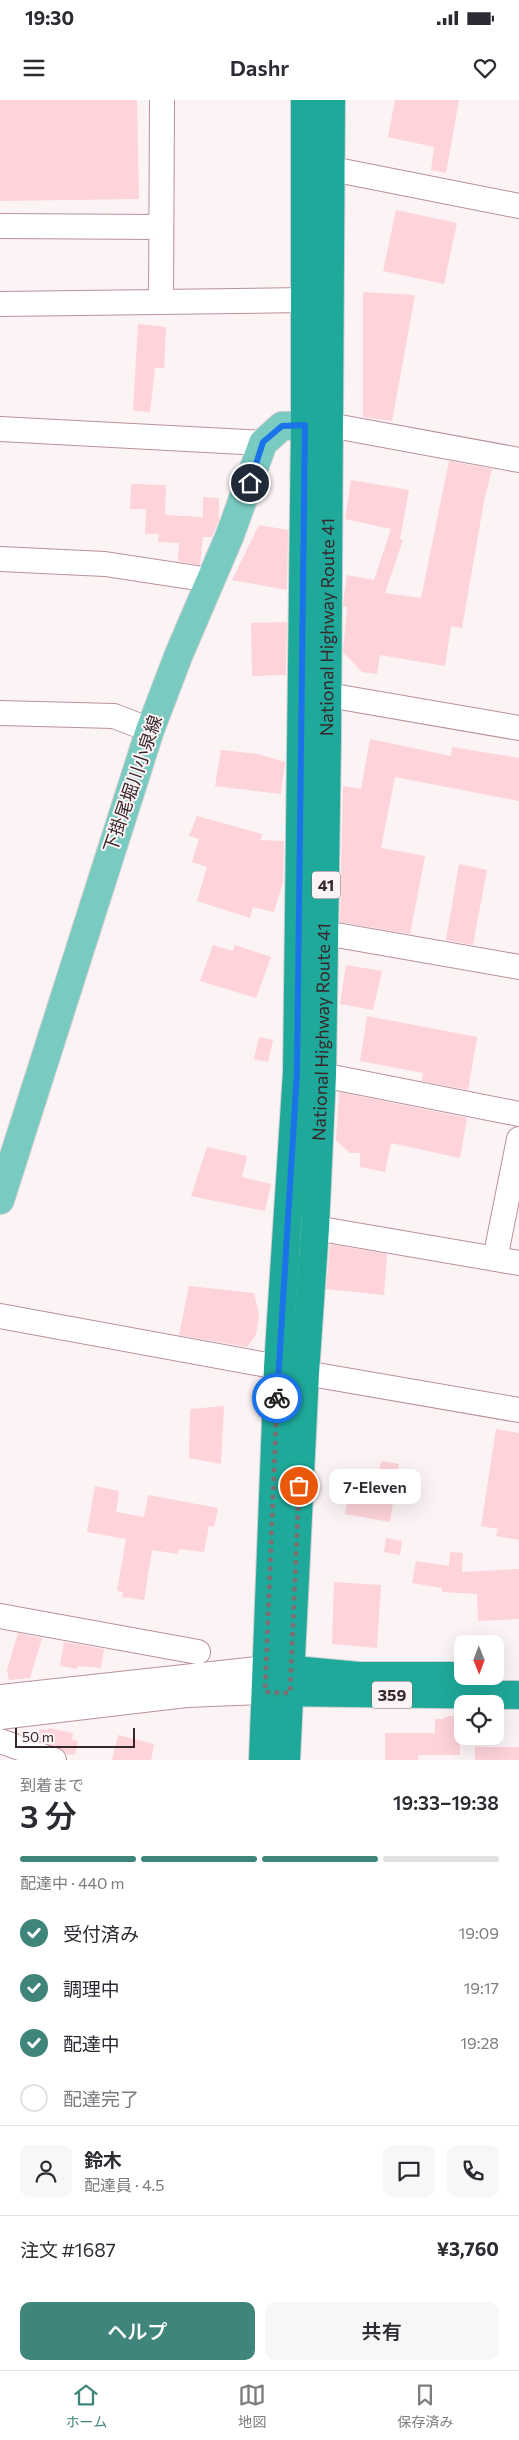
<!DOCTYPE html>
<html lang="ja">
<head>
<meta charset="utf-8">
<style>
	:root { --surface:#fff; --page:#f7f7f7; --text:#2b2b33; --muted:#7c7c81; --line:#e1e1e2; --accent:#40857b }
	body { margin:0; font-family:Commissioner,"Noto Sans JP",sans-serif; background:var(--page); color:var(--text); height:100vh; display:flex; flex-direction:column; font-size:19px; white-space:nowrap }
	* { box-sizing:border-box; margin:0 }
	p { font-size:16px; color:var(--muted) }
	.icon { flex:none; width:28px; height:28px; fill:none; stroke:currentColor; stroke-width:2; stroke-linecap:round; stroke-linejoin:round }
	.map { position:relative; height:1660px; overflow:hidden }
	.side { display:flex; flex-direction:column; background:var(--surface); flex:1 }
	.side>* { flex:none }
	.needle { width:32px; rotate:179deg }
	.buttons { position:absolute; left:454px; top:1535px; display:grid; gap:10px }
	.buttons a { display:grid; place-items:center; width:50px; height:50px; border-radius:10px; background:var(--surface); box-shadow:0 5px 20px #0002; font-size:25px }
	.scale { position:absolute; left:15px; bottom:12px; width:120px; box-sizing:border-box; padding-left:5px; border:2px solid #37272a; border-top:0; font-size:14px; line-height:18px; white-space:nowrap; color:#37272a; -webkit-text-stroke:4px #fcf3f5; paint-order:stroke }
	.pin { position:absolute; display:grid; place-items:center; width:42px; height:42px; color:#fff; margin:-21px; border:2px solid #fff; border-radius:50%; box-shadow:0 1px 5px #0007 }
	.courier { position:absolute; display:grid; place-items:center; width:50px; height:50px; margin:-25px; border:4px solid #1a73e8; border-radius:50%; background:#fff; color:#222; box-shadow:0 1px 6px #0007 }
	.bubble { position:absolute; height:35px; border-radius:10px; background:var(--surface); box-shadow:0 5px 20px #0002; font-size:16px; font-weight:600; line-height:35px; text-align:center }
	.overview em { font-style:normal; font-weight:600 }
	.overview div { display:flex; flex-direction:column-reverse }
	.overview { display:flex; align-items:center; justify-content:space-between; height:85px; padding:0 20px }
	h1 { font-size:32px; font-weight:600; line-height:38px }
	.bar { display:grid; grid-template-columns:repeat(4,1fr); gap:8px 5px; align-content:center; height:60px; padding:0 20px }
	.bar i { height:6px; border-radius:4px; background:var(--line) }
	.bar .current { background:var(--accent) }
	.bar p { grid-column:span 4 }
	.line { display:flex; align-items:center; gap:12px; padding:0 20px; border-top:1px solid var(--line) }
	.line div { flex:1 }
	.round { display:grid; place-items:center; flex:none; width:52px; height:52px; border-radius:10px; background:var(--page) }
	ol { padding:0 20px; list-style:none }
	li { display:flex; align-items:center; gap:15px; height:55px }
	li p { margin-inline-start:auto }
	li .icon { padding:5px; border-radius:50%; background:var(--accent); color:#fff; stroke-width:4 }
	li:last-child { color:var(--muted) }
	li i { width:28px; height:28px; border:2px solid var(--line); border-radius:50% }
	.button { display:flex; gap:10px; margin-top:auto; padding:10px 20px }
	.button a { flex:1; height:58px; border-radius:10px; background:var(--accent); color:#fff; font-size:20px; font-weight:600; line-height:58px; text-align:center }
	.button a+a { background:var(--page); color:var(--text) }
	.status { display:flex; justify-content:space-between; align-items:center; height:35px; padding:0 25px; background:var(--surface); direction:ltr }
	.status svg { height:14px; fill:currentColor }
	header { display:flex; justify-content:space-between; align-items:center; height:65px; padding:0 20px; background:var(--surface); font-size:22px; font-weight:600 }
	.menu { display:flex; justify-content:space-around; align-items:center; height:70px; border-top:1px solid var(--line); background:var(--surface); font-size:14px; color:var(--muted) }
	.menu a { display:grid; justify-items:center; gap:2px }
	.menu .current { color:var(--accent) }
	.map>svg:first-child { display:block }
	.building { fill:#fed3da }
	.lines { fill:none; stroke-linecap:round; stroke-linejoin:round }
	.minor-casing { stroke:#b99199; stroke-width:26 }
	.major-casing { stroke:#d3cfd0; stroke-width:30 }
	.highway-casing { stroke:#d3cfd0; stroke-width:30 }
	.minor { stroke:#fff; stroke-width:24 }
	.major { stroke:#79cbc2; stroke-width:28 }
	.highway { stroke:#1fa99a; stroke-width:28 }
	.done { stroke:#7c6e71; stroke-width:5; stroke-dasharray:0 9 }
	.route { stroke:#1a73e8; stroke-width:6 }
	.labels { text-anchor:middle; stroke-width:4; stroke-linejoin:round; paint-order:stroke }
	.shield { fill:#fcf3f5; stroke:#726467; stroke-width:1 }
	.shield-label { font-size:16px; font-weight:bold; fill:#37272a }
	.street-label { font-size:18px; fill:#37272a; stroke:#fcf3f5 }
</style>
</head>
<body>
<div class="status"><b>19:30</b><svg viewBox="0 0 49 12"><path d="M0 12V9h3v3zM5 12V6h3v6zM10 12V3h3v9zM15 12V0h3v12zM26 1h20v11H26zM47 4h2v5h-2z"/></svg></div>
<header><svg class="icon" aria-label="menu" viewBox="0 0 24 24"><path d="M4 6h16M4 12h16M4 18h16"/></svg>Dashr<svg class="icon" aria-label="heart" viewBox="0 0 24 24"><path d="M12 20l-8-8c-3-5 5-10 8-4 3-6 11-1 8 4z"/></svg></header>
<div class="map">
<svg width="519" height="1660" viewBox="0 0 519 1660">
	<rect width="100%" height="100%" fill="#fcf3f5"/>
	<path class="building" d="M0,0h137l2,99 -139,2z
		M395,0h64l-13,73 -15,-3 3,-23 -46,-10z
		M396,110l61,13 -13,61 -61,-13z
		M363,192l52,3 -23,126 -29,-4z
		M138,224l28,3 -2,41h-9l-5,44 -17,-1z
		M449,361l43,8 -8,32 -22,127 -11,-2 -6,40 -65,-11 -3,19 -15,-2 -19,-20 4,-45 -4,-1 1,-10 3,-21 27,5 17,-51 -46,-10 6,-39 58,10 -9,49 3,1 -18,53 36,5z
		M131,384l35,1 -1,30 38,2v-20l16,1v22l-7,17h-9l-3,28 -22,-4 1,-18 -21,-1 1,-8h-14l1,-25h-16z
		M259,425l29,5 -1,60 -55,-10z
		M287,522l-1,53 -34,1 -1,-53z
		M370,639l81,17 1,-9 67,11v43l-124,-24 -14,71 44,8 -15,78 -70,-12 3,-136 18,3z
		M221,650l37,4 27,8 -4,32 -66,-8z
		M197,716l65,18 -1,6 23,1 -1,41 -9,30 -21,-5 -3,11 -53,-17 10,-34 -15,-5 7,-23 -10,-3z
		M459,764l28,6 -14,75 -27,-5z
		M213,845l20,6 2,-6 36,12 -15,41 -56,-17z
		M346,865l36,6 -9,39 -33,-6z
		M367,916l110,21 -9,53 -46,-9 1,-8 -63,-12z
		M259,937l14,3 -5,22 -14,-3z
		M339,992l128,26 -7,40 -69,-15 -6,29 -25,-5v-14h-10l-14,-13z
		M207,1047l40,9 -5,21 29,7 -6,27 -74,-15z
		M330,1144l57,10 -3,41 -58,-6z
		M189,1186l65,7 5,22 -3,20 -9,12 -68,-12z
		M224,1306l-3,58 -32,-6 1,-49z
		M496,1329l23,4v107l-23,-4 2,-7 -17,-3z
		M381,1361l18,3 -9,58 -45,-8 4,-22 26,4z
		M95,1386l24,5 -3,21 28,5 4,-22 70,13 -4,19 -5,-1 -5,26 -25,-3 -1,5 -26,-4 -8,50 -22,-3 1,-5 -6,-1 9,-52 -39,-7z
		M386,1438l16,3 -2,14 -16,-3z
		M450,1452l13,1 -1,19 57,-3v50l-41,2 -1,-27 -35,-2v-4l-30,-5 4,-22 33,5z
		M334,1482l47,3 -4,63 -45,-4z
		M18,1533l24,5 -12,40 -21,2 -2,-10z
		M64,1542l40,7 -3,19 -23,-2 -1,3 -17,-3z
		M448,1616h12v39h-42v5h-33v-27h50v-14h7z
		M48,1628l25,5 -1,7 6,1 -3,14 -9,-1 -7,-7 -21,-7 2,-11 8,1z
		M118,1635l36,9 -3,16h-39z
		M475,1647h44v13h-44z"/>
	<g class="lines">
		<g class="minor-casing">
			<path id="minor" d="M332,69l187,37
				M0,126l161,1
				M161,202l1,-202
				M0,204l304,-4
				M329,325l190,35
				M0,329l263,14
				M0,459l105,5 105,16
				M309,595h19l191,33
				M0,613l114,3 36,14
				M325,833l194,34
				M322,975l197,39
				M315,1128l204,35
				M495,1159l24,-120
				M0,1216l278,51
				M305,1273l214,37
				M0,1516l198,36
				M0,1597l266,-29
				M0,1617l186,-22 79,-3
				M0,1641l54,19"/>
		</g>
		<g class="major-casing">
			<path id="major" d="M0,1100l150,-470 29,-76 51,-119 33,-92 19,-17 45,-1"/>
		</g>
		<g class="highway-casing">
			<g id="highway">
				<path d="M273,1568l86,8h103"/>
				<path d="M272,1592l247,3"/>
				<path d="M263,1660l15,-393 19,-295 8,-647v-325"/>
				<path id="s1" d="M286,1660l19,-387 10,-145 7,-153 5,-335 4,-640"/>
			</g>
		</g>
		<use href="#minor" class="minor"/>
		<use href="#major" class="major"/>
		<use href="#highway" class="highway"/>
	</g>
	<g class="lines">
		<path class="done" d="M277,1298l-12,294 25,1 9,-207"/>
		<path class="route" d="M250,383l13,-41 19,-16 23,-1 -8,647 -20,326"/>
	</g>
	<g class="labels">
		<g class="shield">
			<rect x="312" y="771.5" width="28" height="27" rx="4"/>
			<rect x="372" y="1581.5" width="40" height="27" rx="4"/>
		</g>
		<g class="shield-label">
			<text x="326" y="791">41</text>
			<text x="392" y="1601">359</text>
		</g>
		<g class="street-label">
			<text dy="6" stroke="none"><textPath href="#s1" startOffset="1134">National Highway Route 41</textPath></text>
			<text transform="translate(133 684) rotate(-71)" y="6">下掛尾堀川小泉線</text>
			<text dy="6" stroke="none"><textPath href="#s1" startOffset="729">National Highway Route 41</textPath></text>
		</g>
	</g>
</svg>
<div class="buttons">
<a><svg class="needle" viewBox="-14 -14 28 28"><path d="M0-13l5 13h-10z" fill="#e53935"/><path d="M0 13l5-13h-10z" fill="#7c7c81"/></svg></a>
<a><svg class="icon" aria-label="locate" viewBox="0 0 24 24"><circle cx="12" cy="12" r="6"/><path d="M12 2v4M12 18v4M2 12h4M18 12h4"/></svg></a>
</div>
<div class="scale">50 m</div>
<div class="pin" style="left:299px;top:1386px;background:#ea580c"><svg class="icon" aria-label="bag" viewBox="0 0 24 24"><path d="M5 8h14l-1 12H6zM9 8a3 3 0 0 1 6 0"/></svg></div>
<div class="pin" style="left:250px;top:383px;background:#1f2937"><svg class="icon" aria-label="home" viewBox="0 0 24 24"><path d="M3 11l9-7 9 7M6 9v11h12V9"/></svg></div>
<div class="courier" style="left:277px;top:1298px"><svg class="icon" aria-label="bike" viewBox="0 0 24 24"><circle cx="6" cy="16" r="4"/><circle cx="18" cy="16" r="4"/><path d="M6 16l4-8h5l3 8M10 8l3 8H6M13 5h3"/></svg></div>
<div class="bubble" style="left:329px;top:1369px;width:92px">7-Eleven</div>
</div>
<section class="side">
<div class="overview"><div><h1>3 分</h1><p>到着まで</p></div><em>19:33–19:38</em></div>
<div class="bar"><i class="current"></i><i class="current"></i><i class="current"></i><i></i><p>配達中 · 440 m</p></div>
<ol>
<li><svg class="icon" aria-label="check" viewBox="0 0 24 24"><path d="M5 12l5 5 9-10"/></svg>受付済み<p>19:09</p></li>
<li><svg class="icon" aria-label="check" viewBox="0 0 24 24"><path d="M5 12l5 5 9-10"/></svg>調理中<p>19:17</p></li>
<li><svg class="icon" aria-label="check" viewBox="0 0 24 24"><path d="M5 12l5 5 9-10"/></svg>配達中<p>19:28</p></li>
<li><i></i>配達完了</li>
</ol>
<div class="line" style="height:90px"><a class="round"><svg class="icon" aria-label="person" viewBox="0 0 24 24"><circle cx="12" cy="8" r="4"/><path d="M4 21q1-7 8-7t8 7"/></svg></a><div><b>鈴木</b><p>配達員 · 4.5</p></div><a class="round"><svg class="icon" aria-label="chat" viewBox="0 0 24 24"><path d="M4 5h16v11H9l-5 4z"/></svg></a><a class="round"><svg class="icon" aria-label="phone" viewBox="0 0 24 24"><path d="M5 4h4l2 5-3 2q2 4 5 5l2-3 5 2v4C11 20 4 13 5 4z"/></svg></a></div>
<div class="line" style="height:65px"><div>注文 #1687</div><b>¥3,760</b></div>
<div class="button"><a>ヘルプ</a><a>共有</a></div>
</section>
<nav class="menu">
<a class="current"><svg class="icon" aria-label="home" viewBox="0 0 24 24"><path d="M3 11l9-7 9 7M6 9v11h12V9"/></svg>ホーム</a>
<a><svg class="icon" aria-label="map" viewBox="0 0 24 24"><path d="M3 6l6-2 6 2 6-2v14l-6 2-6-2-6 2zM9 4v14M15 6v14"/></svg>地図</a>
<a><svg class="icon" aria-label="saved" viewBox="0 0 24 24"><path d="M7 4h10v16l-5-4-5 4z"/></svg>保存済み</a>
</nav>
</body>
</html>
